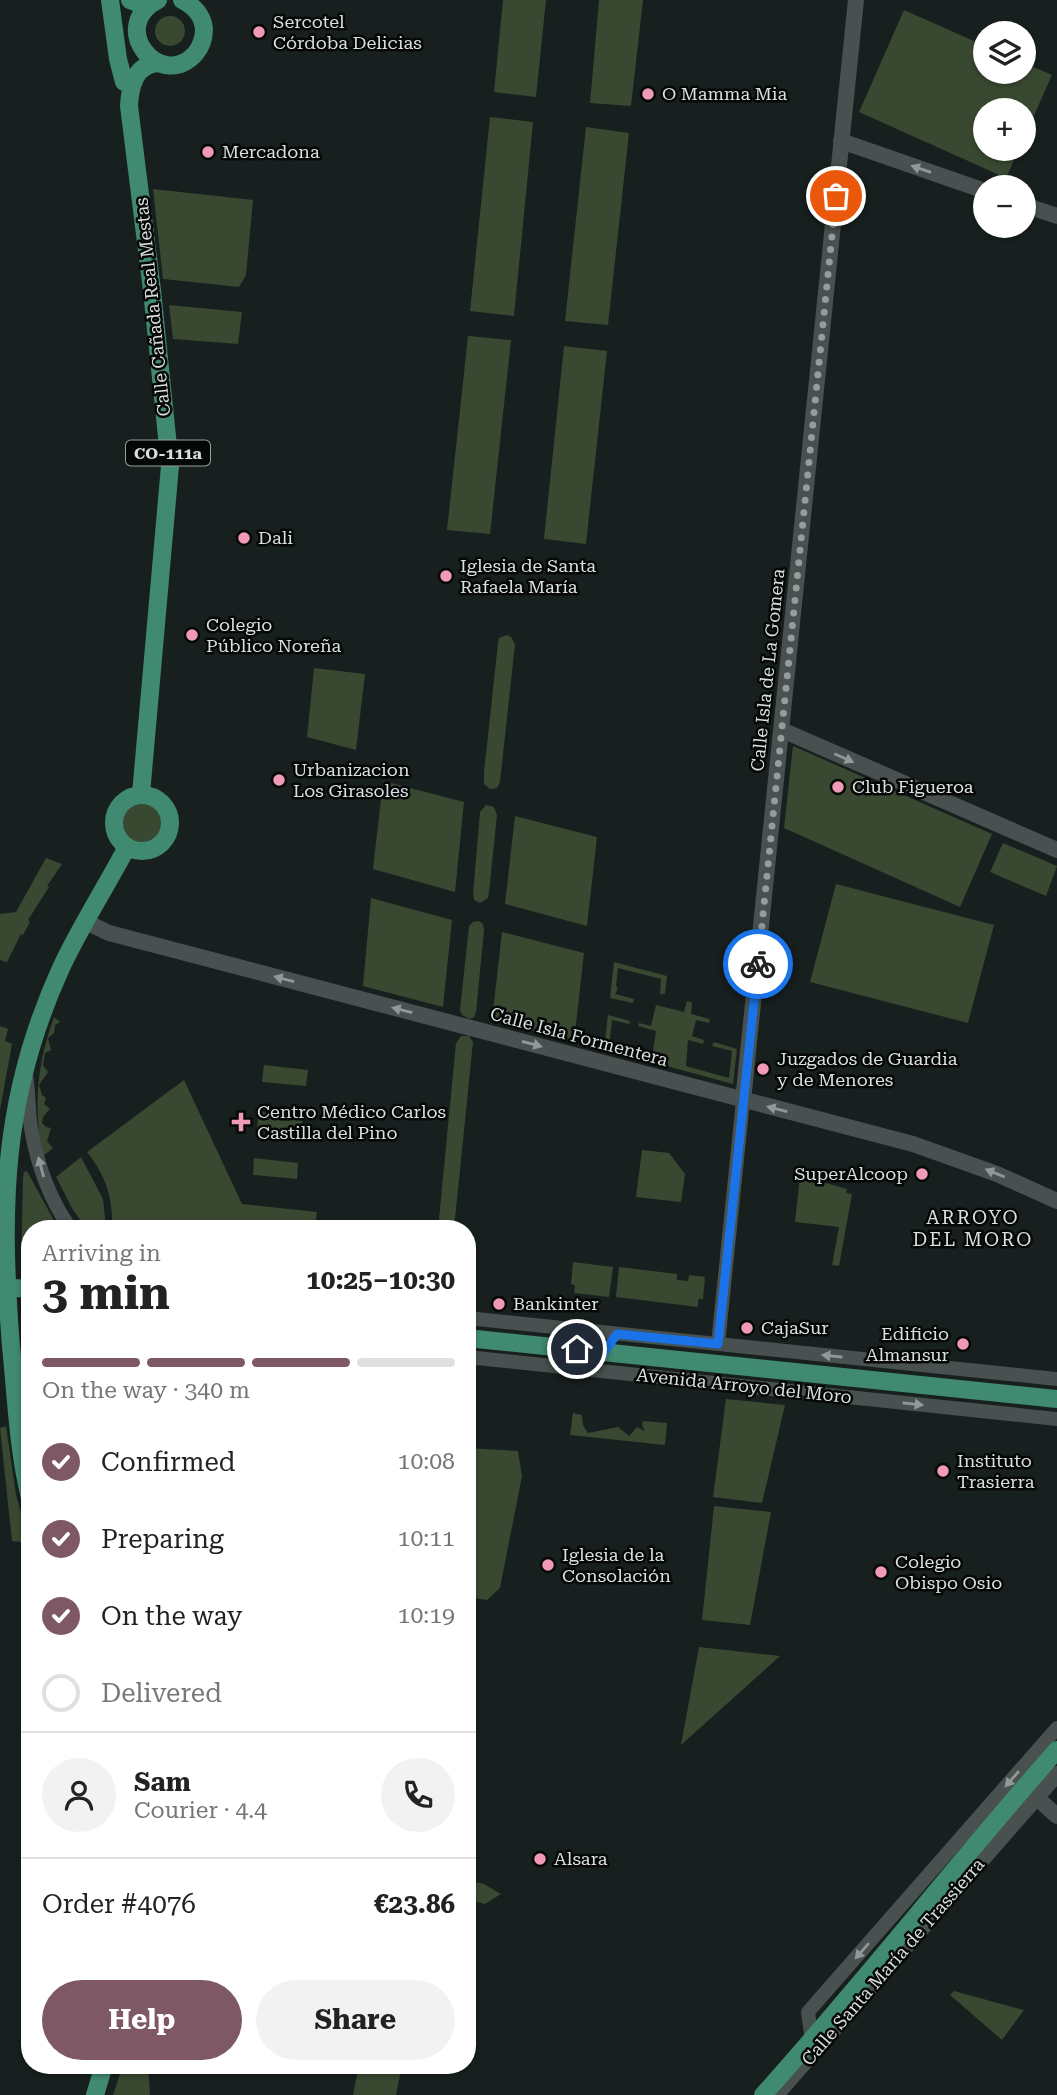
<!DOCTYPE html>
<html lang="en">
<head>
<meta charset="utf-8">
<style>
	:root { --surface:#fff; --page:#f2f2f2; --text:#222; --muted:#767676; --line:#e0e0e0; --accent:#7f5865 }
	body { margin:0; font-family:"Roboto Serif",serif; background:var(--page); color:var(--text); height:100vh; display:flex; flex-direction:column; font-size:26px; white-space:nowrap }
	* { box-sizing:border-box; margin:0 }
	p { font-size:23px; color:var(--muted) }
	.icon { flex:none; width:38px; height:38px; fill:none; stroke:currentColor; stroke-width:2; stroke-linecap:round; stroke-linejoin:round }
	.map { position:relative; flex:1; overflow:hidden }
	.drawer { position:absolute; left:21px; top:1220px; width:455px; height:854px; display:flex; flex-direction:column; background:var(--surface); border-radius:28px; box-shadow:0 2px 5px #0004 }
	.drawer>* { flex:none }
	.tools { position:absolute; left:973px; top:21px; display:grid; gap:14px }
	.tools a { display:grid; place-items:center; width:63px; height:63px; border-radius:50%; background:var(--surface); box-shadow:0 2px 5px #0004; font-size:35px }
	.pin { position:absolute; display:grid; place-items:center; width:60px; height:60px; color:#fff; margin:-30px; border:4px solid #fff; border-radius:50%; box-shadow:0 2px 7px #0007 }
	.courier { position:absolute; display:grid; place-items:center; width:70px; height:70px; margin:-35px; border:5px solid #1a73e8; border-radius:50%; background:#fff; color:#222; box-shadow:0 2px 9px #0007 }
	.headline em { font-style:normal; font-weight:700 }
	.headline div { display:flex; flex-direction:column-reverse }
	.headline { display:flex; align-items:center; justify-content:space-between; height:119px; padding:0 21px }
	h1 { font-size:46px; font-weight:700; line-height:52px }
	.bar { display:grid; grid-template-columns:repeat(4,1fr); gap:10px 7px; align-content:center; height:84px; padding:0 21px }
	.bar i { height:9px; border-radius:5px; background:var(--line) }
	.bar .on { background:var(--accent) }
	.bar p { grid-column:span 4 }
	.line { display:flex; align-items:center; gap:18px; padding:0 21px; border-top:2px solid var(--line) }
	.line div { flex:1 }
	.round { display:grid; place-items:center; flex:none; width:74px; height:74px; border-radius:37px; background:var(--page) }
	ol { padding:0 21px; list-style:none }
	li { display:flex; align-items:center; gap:21px; height:77px }
	li p { margin-inline-start:auto }
	li .icon { padding:7px; border-radius:50%; background:var(--accent); color:#fff; stroke-width:4 }
	li:last-child { color:var(--muted) }
	li i { width:38px; height:38px; border:4px solid var(--line); border-radius:50% }
	.cta { display:flex; gap:14px; margin-top:auto; padding:14px 21px }
	.cta a { flex:1; height:80px; border-radius:42px; background:var(--accent); color:#fff; font-size:28px; font-weight:700; line-height:80px; text-align:center }
	.cta a+a { background:var(--page); color:var(--text) }
	.map>svg:first-child { display:block }
	.green { fill:#394830 }
	.lines { fill:none; stroke-linecap:round; stroke-linejoin:round }
	.tertiary { stroke:#485050; stroke-width:14 }
	.secondary { stroke:#485050; stroke-width:16 }
	.primary { stroke:#3f8a70; stroke-width:18 }
	.oneway { fill:#919898 }
	.done { stroke:#969c9c; stroke-width:7; stroke-dasharray:0 12.6 }
	.route { stroke:#1a73e8; stroke-width:9 }
	.poi-dot { fill:#f09ab7; stroke:#060808; stroke-width:2.5 }
	.labels { text-anchor:middle; stroke-width:5; stroke-linejoin:round; paint-order:stroke }
	.shield { fill:#060808; stroke:#9a9e9e; stroke-width:2 }
	.shield-label { font-size:16px; font-weight:bold; fill:#dadfdf }
	.poi-label { font-size:18px; fill:#dadfdf; stroke:#060808; text-anchor:start }
	.street-label { font-size:18px; fill:#dadfdf; stroke:#060808 }
	.neighbourhood-label { font-size:19px; letter-spacing:2px; fill:#dadfdf; stroke:#060808 }
</style>
</head>
<body>
<div class="map">
<svg width="1057" height="2095" viewBox="0 0 1057 2095">
	<rect width="100%" height="100%" fill="#181f1f"/>
	<path class="green" d="M503,0h43l-10,97 -42,-5z
		M599,0h44l-12,106 -41,-3z
		M904,10l81,36v26h39v-9l28,12 -28,63v-28h-39v39h34l-13,29 -147,-66z
		M155 31a15 15 0 1 1 30 0a15 15 0 1 1-30 0Z
		M490,117l43,5 -19,194 -44,-5z
		M586,127l43,6 -21,192 -43,-4z
		M153,189l100,11 -7,75 -7,12 -76,-8z
		M169,305l73,7 -4,32 -65,-5z
		M468,336l43,4 -21,194 -43,-4z
		M564,346l43,5 -21,193 -42,-5z
		M507,635l4,2 4,7 -15,138 -3,6 -7,1 -6,-5v-12l14,-129 1,-5z
		M314,668l51,6 -9,76 -49,-13z
		M793,746l199,88 -32,73 -176,-79z
		M383,781l81,21 -9,90 -82,-23z
		M122 823a20 20 0 1 1 40 0a20 20 0 1 1-40 0Z
		M486,805l8,2 3,8 -8,77 -1,6 -8,5 -6,-3 -1,-6 7,-82z
		M515,816l82,21 -10,89 -82,-22z
		M1003,843l54,23 -11,30 -56,-24z
		M46,858l16,6 -15,22 2,1 -21,33 2,2 -7,13 -2,-1 -14,28 -7,-2v-46l16,-2z
		M836,884l158,41 -26,98 -158,-41z
		M371,898l81,22 -9,87 -80,-21z
		M479,921l4,3 1,6 -8,82 -2,5 -4,2 -8,-4 -2,-5 9,-84 4,-4z
		M502,932l82,21 -10,89 -82,-22z
		M614,962l53,14 -2,18h-5l1,-15 -43,-11 -2,18 2,2 -3,6 19,5 -1,4 -23,-5z
		M687,1001l5,1 -1,12 19,5 -1,4 -13,-3 -4,16 12,4 -1,4 -15,-4 -2,26 43,12 3,-27 -20,-5 2,-4 23,7 -4,35 -129,-35 4,-34 22,6 -1,3 -17,-4 -3,26 43,11 4,-26 -18,-5 1,-3 12,3 5,-21 28,7z
		M54,1017l6,5 -5,3 -1,8 -6,5 3,12 -6,3 -2,12 5,7 -9,13 3,10 4,3 -2,6 6,5 -7,8 -1,6 4,4 5,1 -4,13 6,7 -11,9c-8,-52 -6,-90 12,-140z
		M0,1026l8,3 -3,12 7,3 -12,66z
		M461,1036h8l4,6 -18,177 -4,7 -5,2 -5,-2 -2,-7 17,-176z
		M264,1065l44,5 -2,16 -44,-4z
		M184,1080l58,124 75,8 -2,16h-203c1,-30 -6,-52 -25,-76z
		M259,1112l44,4 -2,17 -44,-5z
		M642,1150l27,3 16,21 -4,28 -45,-5z
		M81,1157l22,42 3,29h-20l-13,-18 -17,-33z
		M254,1158l44,5 -1,16 -44,-4z
		M27,1171l31,57h-28v42l-9,-1 2,-91 1,-6z
		M800,1176l47,13 -1,4 6,1 -13,72 -7,-1 7,-38 -44,-5z
		M573,1262l40,5 -4,30 -35,-4 1,-8 -4,-1z
		M619,1267l58,7v6l11,1 1,-6 16,2 -2,22h-5v8l-82,-10z
		M726,1399l59,6 -23,98 -49,-6z
		M573,1413l9,2 1,10 5,8 30,-6 11,9 8,-9 8,4 -3,-6 1,-4 24,2 -2,22 -95,-10z
		M6,1426l10,69 14,48 -18,-2 -12,-113z
		M467,1448l51,3 4,25 -22,112 -13,12 -20,-3z
		M714,1506l57,6 -21,113 -48,-5z
		M699,1647l81,9 -99,89z
		M467,1880l17,4 17,10 -16,10 -18,-5z
		M954,1991l69,19h1l-22,30 -52,-45z
		M123,2065h25l2,30h-37z
		M359,2065h43l-6,30h-43z"/>
	<g class="lines">
		<path class="tertiary" d="M26,1074c3,18 2,36 5,54 6,36 18,70 39,100
			M467,1318l590,61
			M718,1344l25,-243
			M467,1357l590,62
			M812,2041l-4,-29 249,-284"/>
		<path class="secondary" d="M841,141l144,50
			M1024,205l33,11
			M782,730l275,120
			M86,922l23,11 804,211 84,30 60,27
			M743,1101l113,-1101
			M1037,1798l20,18
			M776,2095l281,-321"/>
		<path class="primary" d="M110,0l8,59 6,23
			M130,0l8,3 13,1
			M158,0c-51,26 2,92 37,54 6,-7 9,-15 9,-25 -1,-13 -10,-23 -22,-29
			M141,794l29,-328 -18,-176 -23,-184c1,-20 6,-42 30,-43
			M114 823a28 28 0 1 1 56 0a28 28 0 1 1-56 0Z
			M0,1287l30,2
			M467,1338l590,61
			M30,1498c-12,-49 -14,-102 -19,-152 -11,-139 -9,-249 50,-378 19,-41 45,-81 66,-121
			M95,2095l9,-30
			M763,2095c101,-112 194,-232 294,-345"/>
	</g>
	<defs><path id="oneway-solid" d="M-6-.8H1V-3.2L6.5 0L1 3.2V.8H-6Z" transform="scale(1.75)"/></defs>
	<g class="oneway">
		<use href="#oneway-solid" transform="translate(921 169) rotate(-161)"/>
		<use href="#oneway-solid" transform="translate(844 758) rotate(24)"/>
		<use href="#oneway-solid" transform="translate(284 979) rotate(-165)"/>
		<use href="#oneway-solid" transform="translate(402 1010) rotate(-166)"/>
		<use href="#oneway-solid" transform="translate(532 1044) rotate(15)"/>
		<use href="#oneway-solid" transform="translate(777 1109) rotate(-166)"/>
		<use href="#oneway-solid" transform="translate(41 1167) rotate(-105)"/>
		<use href="#oneway-solid" transform="translate(995 1173) rotate(-158)"/>
		<use href="#oneway-solid" transform="translate(832 1356) rotate(-174)"/>
		<use href="#oneway-solid" transform="translate(913 1404) rotate(6)"/>
		<use href="#oneway-solid" transform="translate(1012 1779) rotate(131)"/>
		<use href="#oneway-solid" transform="translate(862 1951) rotate(131)"/>
	</g>
	<g class="lines">
		<path class="done" d="M758,964l78,-768"/>
		<path class="route" d="M577,1349l27,3 13,-18 101,10 40,-380"/>
	</g>
	<g class="poi-dot">
		<circle cx="259" cy="32" r="7"/>
		<circle cx="648" cy="94" r="7"/>
		<circle cx="208" cy="152" r="7"/>
		<circle cx="244" cy="538" r="7"/>
		<circle cx="446" cy="576" r="7"/>
		<circle cx="192" cy="635" r="7"/>
		<circle cx="279" cy="780" r="7"/>
		<circle cx="838" cy="787" r="7"/>
		<circle cx="763" cy="1069" r="7"/>
		<path d="M237.5 1111.5h7v7h7v7h-7v7h-7v-7h-7v-7h7z"/>
		<circle cx="922" cy="1174" r="7"/>
		<circle cx="499" cy="1304" r="7"/>
		<circle cx="747" cy="1328" r="7"/>
		<circle cx="963" cy="1344" r="7"/>
		<circle cx="943" cy="1471" r="7"/>
		<circle cx="548" cy="1565" r="7"/>
		<circle cx="881" cy="1572" r="7"/>
		<circle cx="540" cy="1859" r="7"/>
	</g>
	<g class="labels">
		<rect class="shield" x="126" y="440.5" width="84" height="25" rx="5"/>
		<g class="shield-label">
			<text x="168" y="459">CO-111a</text>
		</g>
		<g class="poi-label">
			<text x="273" y="28">Sercotel<tspan x="273" dy="21">Córdoba Delicias</tspan></text>
			<text x="662" y="100">O Mamma Mia</text>
			<text x="222" y="158">Mercadona</text>
			<text x="258" y="544">Dali</text>
			<text x="460" y="572">Iglesia de Santa<tspan x="460" dy="21">Rafaela María</tspan></text>
			<text x="206" y="631">Colegio<tspan x="206" dy="21">Público Noreña</tspan></text>
			<text x="293" y="776">Urbanizacion<tspan x="293" dy="21">Los Girasoles</tspan></text>
			<text x="852" y="793">Club Figueroa</text>
			<text x="777" y="1065">Juzgados de Guardia<tspan x="777" dy="21">y de Menores</tspan></text>
			<text x="257" y="1118">Centro Médico Carlos<tspan x="257" dy="21">Castilla del Pino</tspan></text>
			<text x="908" y="1180" text-anchor="end">SuperAlcoop</text>
			<text x="513" y="1310">Bankinter</text>
			<text x="761" y="1334">CajaSur</text>
			<text x="949" y="1340" text-anchor="end">Edificio<tspan x="949" dy="21">Almansur</tspan></text>
			<text x="957" y="1467">Instituto<tspan x="957" dy="21">Trasierra</tspan></text>
			<text x="562" y="1561">Iglesia de la<tspan x="562" dy="21">Consolación</tspan></text>
			<text x="895" y="1568">Colegio<tspan x="895" dy="21">Obispo Osio</tspan></text>
			<text x="554" y="1865">Alsara</text>
		</g>
		<g class="street-label">
			<text transform="translate(153 307) rotate(-96)" y="6">Calle Cañada Real Mestas</text>
			<text transform="translate(768 670) rotate(-84)" y="6">Calle Isla de La Gomera</text>
			<text transform="translate(579 1037) rotate(15)" y="6">Calle Isla Formentera</text>
			<text transform="translate(744 1386) rotate(6)" y="6">Avenida Arroyo del Moro</text>
			<text transform="translate(893 1962) rotate(-49)" y="6">Calle Santa María de Trassierra</text>
		</g>
		<g class="neighbourhood-label">
			<text x="973" y="1224">ARROYO<tspan x="973" dy="22">DEL MORO</tspan></text>
		</g>
	</g>
</svg>
<div class="tools">
<a><svg class="icon" aria-label="layers" viewBox="0 0 24 24"><path d="M12 4l9 5-9 5-9-5zM3 14l9 5 9-5"/></svg></a>
<a>+</a>
<a>−</a>
</div>
<div class="pin" style="left:836px;top:196px;background:#ea580c"><svg class="icon" aria-label="bag" viewBox="0 0 24 24"><path d="M5 8h14l-1 12H6zM9 8a3 3 0 0 1 6 0"/></svg></div>
<div class="pin" style="left:577px;top:1349px;background:#1f2937"><svg class="icon" aria-label="home" viewBox="0 0 24 24"><path d="M3 11l9-7 9 7M6 9v11h12V9"/></svg></div>
<div class="courier" style="left:758px;top:964px"><svg class="icon" aria-label="bike" viewBox="0 0 24 24"><circle cx="6" cy="16" r="4"/><circle cx="18" cy="16" r="4"/><path d="M6 16l4-8h5l3 8M10 8l3 8H6M13 5h3"/></svg></div>
<section class="drawer">
<div class="headline"><div><h1>3 min</h1><p>Arriving in</p></div><em>10:25–10:30</em></div>
<div class="bar"><i class="on"></i><i class="on"></i><i class="on"></i><i></i><p>On the way · 340 m</p></div>
<ol>
<li><svg class="icon" aria-label="check" viewBox="0 0 24 24"><path d="M5 12l5 5 9-10"/></svg>Confirmed<p>10:08</p></li>
<li><svg class="icon" aria-label="check" viewBox="0 0 24 24"><path d="M5 12l5 5 9-10"/></svg>Preparing<p>10:11</p></li>
<li><svg class="icon" aria-label="check" viewBox="0 0 24 24"><path d="M5 12l5 5 9-10"/></svg>On the way<p>10:19</p></li>
<li><i></i>Delivered</li>
</ol>
<div class="line" style="height:126px"><a class="round"><svg class="icon" aria-label="person" viewBox="0 0 24 24"><circle cx="12" cy="8" r="4"/><path d="M4 21q1-7 8-7t8 7"/></svg></a><div><b>Sam</b><p>Courier · 4.4</p></div><a class="round"><svg class="icon" aria-label="phone" viewBox="0 0 24 24"><path d="M5 4h4l2 5-3 2q2 4 5 5l2-3 5 2v4C11 20 4 13 5 4z"/></svg></a></div>
<div class="line" style="height:91px"><div>Order #4076</div><b>€23.86</b></div>
<div class="cta"><a>Help</a><a>Share</a></div>
</section>
</div>
</body>
</html>
